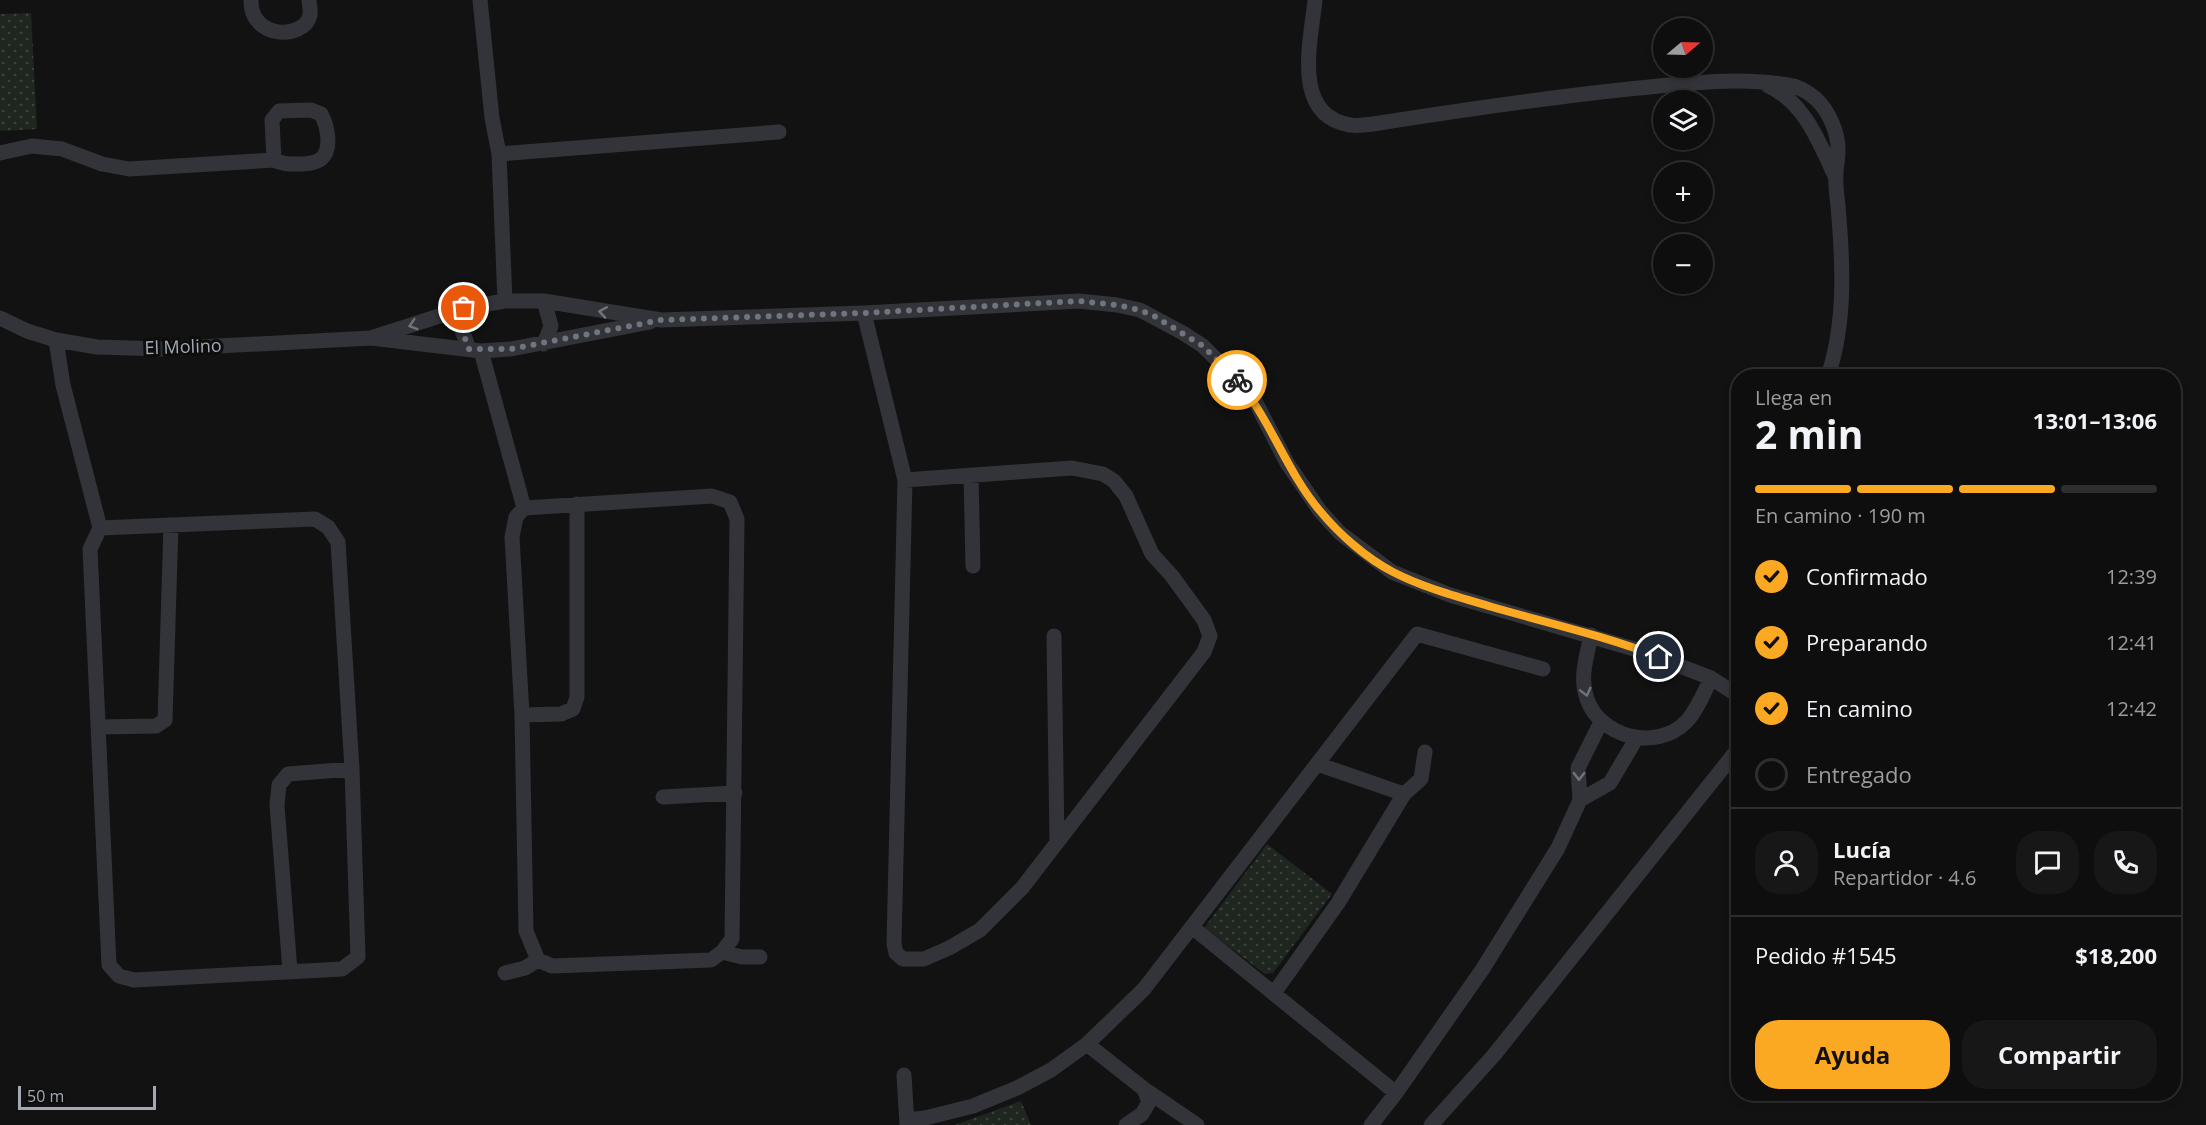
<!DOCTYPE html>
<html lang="es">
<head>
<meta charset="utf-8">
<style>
	:root { --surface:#0e0e0e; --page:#171717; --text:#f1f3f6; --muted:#9b9c9e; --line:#2e2e2e; --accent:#fba923 }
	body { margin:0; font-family:"Open Sans",sans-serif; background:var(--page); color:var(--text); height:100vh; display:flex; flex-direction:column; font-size:22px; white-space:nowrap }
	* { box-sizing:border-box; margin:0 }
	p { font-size:20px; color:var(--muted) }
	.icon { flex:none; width:33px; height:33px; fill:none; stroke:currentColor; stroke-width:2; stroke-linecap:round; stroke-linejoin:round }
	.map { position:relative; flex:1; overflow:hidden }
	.panel { position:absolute; left:1731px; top:369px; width:450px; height:732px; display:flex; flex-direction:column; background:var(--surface); border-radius:24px; box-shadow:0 3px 9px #0003,0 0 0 2px var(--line) }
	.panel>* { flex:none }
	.needle { width:39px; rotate:71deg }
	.controls { position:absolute; left:1653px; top:18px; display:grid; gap:12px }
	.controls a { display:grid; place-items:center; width:60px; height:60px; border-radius:50%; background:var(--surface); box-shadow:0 3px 9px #0003,0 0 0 2px var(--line); font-size:30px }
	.scale { position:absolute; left:18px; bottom:15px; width:138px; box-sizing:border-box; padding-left:6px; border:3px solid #a2a9b5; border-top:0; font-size:16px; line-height:21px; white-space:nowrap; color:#a2a9b5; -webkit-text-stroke:4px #0d0d0e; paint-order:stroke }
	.pin { position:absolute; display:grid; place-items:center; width:51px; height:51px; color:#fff; margin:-26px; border:3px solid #fff; border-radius:50%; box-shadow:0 2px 6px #0007 }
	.courier { position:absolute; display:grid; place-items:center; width:60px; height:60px; margin:-30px; border:4px solid #fba923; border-radius:50%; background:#fff; color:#222; box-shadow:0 2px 8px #0007 }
	.head em { font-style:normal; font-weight:700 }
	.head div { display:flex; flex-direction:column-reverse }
	.head { display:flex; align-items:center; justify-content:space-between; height:102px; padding:0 24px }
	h1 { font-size:39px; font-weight:700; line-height:45px }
	.bar { display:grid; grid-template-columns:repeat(4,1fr); gap:9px 6px; align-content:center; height:72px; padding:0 24px }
	.bar i { height:8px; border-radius:4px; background:var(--line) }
	.bar .selected { background:var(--accent) }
	.bar p { grid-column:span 4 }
	.line { display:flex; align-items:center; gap:15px; padding:0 24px; border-top:2px solid var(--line) }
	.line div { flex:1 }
	.round { display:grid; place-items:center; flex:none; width:63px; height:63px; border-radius:24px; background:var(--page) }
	ol { padding:0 24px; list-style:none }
	li { display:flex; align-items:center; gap:18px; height:66px }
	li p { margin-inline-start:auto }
	li .icon { padding:6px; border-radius:50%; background:var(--accent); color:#111; stroke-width:4 }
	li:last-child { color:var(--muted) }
	li i { width:33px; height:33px; border:3px solid var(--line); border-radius:50% }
	.cta { display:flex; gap:12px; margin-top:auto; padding:12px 24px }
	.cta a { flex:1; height:69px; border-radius:24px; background:var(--accent); color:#111; font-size:24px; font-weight:700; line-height:69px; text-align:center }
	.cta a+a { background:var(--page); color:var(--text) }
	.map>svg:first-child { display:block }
	.grass { fill:url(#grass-dots) }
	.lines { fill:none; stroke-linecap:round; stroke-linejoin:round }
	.minor { stroke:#333439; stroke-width:15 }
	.oneway { stroke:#70747d }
	.done { stroke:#70747c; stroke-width:6; stroke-dasharray:0 10.8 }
	.route { stroke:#fba923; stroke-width:8 }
	.labels { text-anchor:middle; stroke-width:6; stroke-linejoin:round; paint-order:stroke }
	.street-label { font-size:18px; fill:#a2a9b5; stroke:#0d0d0e }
</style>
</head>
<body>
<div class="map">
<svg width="2206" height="1125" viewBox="0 0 2206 1125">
	<defs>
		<pattern id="grass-dots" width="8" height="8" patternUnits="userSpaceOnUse" patternTransform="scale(1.5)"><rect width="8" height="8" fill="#1e261f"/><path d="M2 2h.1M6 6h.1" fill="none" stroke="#3c433d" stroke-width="1.8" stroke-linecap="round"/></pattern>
	</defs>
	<rect width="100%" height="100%" fill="#121213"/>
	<path class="grass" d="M31,13l6,116 -37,2v-117z
		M1267,844l65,50 -59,79 -8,1 -61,-46z
		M1021,1101l10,24h-76z"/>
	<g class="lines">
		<path class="minor" d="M251,0c-1,40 54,40 59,15 1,-5 -1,-11 -1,-15
			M480,0l12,118 7,36 6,147
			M1315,0c-4,41 -24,115 35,125 7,1 16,0 23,-1 89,-14 177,-27 266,-36 49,-5 100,-11 149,-3 10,1 20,7 28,14 13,12 23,35 22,53 0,7 -2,15 -2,22 -1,10 1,21 2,32 5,57 8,116 -10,170
			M1767,85c38,18 51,55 68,91
			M0,153l32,-7 30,3 40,15 27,5 145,-9c8,4 14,4 23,4 8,0 17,0 24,-5 12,-10 6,-34 0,-45l-10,-4 -32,1 -7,9 2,40
			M499,154l280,-22
			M544,301l7,25 -7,18
			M464,308l-4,17 9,24
			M864,313l41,167 -11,464 2,9 7,6h21l25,-11 31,-18 42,-42 182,-236 6,-16 -6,-16 -32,-44 -20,-22 -26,-58 -12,-15 -11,-7 -31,-6 -167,12
			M0,318l27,13 29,9 41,7 65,2 209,-11 110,13 30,-2 139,-27
			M371,338l93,-30 41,-7h39l117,19 203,-7 215,-12 38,4 23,5 43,23 20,13 35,35 18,22 31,60 33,48 20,22 52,39 58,23 191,56 70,27 20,13
			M56,340l7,45 37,143 -10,21 19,416 10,11 15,4 208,-11 16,-12 -6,-188 -14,-227 -10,-15 -13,-8 -215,9
			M481,351l43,157
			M971,475l2,91
			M712,496l18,6 7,17 -5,420 -10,13 -11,8 -159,6 -14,-6 -12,-29 -4,-216 -10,-178 4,-20 8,-9z
			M1591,635c-4,21 -12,42 -4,64 13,38 69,53 99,23 11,-12 18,-29 25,-44
			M1054,636l3,207
			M522,715l39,-1 12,-5 4,-12v-193
			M98,727l58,-1 9,-6 6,-195
			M1404,794l17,-15 4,-27
			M663,797l72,-4
			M1580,800l30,-17 26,-44
			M1192,927l204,166
			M722,952l20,5h18
			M290,971l-13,-166 2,-20 9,-11 64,-5
			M505,973l20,-5 13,-8
			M1274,993l64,-90 66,-109 -87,-30
			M1087,1044l57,45 5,13 -7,12 -16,11
			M904,1075l3,50
			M1144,1089l53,36
			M907,1120l18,-2 48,-12 44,-18 34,-18 36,-26 57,-55 273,-355 126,35
			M1371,1125l25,-32 86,-123 76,-122 22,-48 -2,-32 23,-46
			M1431,1125l63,-70 244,-306"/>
	</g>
	<defs><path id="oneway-chevron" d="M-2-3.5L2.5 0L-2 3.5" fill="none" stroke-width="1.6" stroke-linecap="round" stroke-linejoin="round" transform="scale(1.5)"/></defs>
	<g class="oneway">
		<use href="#oneway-chevron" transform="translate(603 312) rotate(-171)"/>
		<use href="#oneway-chevron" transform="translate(413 325) rotate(163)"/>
		<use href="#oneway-chevron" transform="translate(1586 692) rotate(76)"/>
		<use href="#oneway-chevron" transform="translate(1579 776) rotate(91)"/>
	</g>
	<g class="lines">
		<path class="done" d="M464,308l-4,17 9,24h42l150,-29 203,-7 215,-12 38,4 23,5 14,6 49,30 34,34"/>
		<path class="route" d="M1237,380c34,40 49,91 83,131 19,23 46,47 73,61 31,16 66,25 99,35 56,16 113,29 167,50"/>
	</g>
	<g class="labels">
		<g class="street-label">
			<text transform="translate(183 347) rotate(-2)" y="6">El Molino</text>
		</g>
	</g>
</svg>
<div class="controls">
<a><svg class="needle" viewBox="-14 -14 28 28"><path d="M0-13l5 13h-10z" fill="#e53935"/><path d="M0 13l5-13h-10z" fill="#9b9c9e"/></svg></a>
<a><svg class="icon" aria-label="layers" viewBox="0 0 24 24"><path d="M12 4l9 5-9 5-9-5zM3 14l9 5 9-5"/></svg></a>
<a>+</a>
<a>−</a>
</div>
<div class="scale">50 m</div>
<div class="pin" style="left:464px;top:308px;background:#ea580c"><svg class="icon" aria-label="bag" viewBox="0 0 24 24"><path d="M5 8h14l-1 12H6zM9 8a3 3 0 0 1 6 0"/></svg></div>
<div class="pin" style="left:1659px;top:657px;background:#1f2937"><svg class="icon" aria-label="home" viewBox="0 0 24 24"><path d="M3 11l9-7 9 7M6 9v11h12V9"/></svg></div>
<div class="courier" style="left:1237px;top:380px"><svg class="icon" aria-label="bike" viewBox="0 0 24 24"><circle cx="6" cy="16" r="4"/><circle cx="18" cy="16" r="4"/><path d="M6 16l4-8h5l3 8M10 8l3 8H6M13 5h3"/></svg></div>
<section class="panel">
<div class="head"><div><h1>2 min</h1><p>Llega en</p></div><em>13:01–13:06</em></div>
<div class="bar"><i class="selected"></i><i class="selected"></i><i class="selected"></i><i></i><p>En camino · 190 m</p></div>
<ol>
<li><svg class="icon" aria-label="check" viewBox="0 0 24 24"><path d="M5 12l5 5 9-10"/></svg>Confirmado<p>12:39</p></li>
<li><svg class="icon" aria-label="check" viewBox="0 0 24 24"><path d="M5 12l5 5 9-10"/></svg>Preparando<p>12:41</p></li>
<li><svg class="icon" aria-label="check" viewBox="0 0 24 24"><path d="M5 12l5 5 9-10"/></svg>En camino<p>12:42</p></li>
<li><i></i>Entregado</li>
</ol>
<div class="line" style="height:108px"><a class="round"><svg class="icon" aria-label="person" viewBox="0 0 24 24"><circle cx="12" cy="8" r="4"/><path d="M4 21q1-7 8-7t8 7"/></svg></a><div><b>Lucía</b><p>Repartidor · 4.6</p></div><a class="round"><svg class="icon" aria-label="chat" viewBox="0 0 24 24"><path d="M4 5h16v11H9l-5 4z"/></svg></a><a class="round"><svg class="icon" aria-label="phone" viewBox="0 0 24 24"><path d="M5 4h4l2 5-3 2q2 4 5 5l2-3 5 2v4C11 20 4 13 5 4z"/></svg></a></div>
<div class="line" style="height:78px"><div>Pedido #1545</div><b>$18,200</b></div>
<div class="cta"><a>Ayuda</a><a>Compartir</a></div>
</section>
</div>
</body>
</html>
